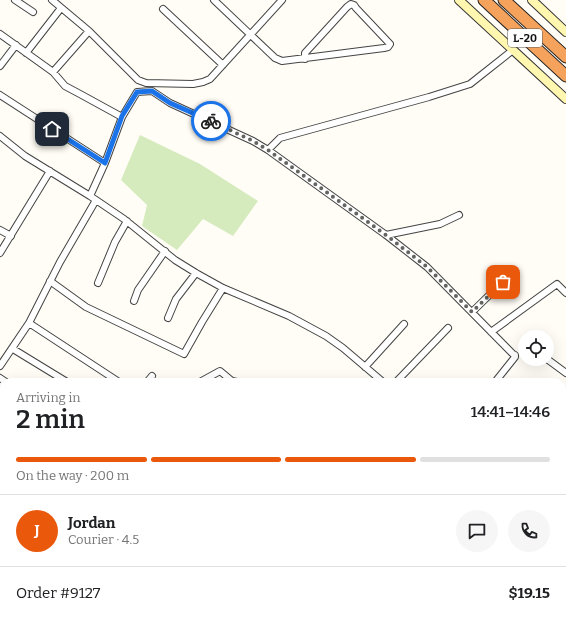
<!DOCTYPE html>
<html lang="en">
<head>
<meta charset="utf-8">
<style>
	:root { --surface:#fff; --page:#f6f6f6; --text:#202124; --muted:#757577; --line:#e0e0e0; --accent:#ea580c }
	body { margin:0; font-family:Bitter,serif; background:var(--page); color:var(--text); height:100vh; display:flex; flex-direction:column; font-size:15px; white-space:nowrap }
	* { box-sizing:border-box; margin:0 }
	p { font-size:13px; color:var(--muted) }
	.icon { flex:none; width:22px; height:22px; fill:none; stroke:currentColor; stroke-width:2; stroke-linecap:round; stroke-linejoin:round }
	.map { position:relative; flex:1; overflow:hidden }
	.panel { position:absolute; left:0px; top:378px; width:566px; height:248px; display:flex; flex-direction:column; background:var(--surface); border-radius:12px 12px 0 0; box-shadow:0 4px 16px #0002 }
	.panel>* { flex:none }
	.buttons { position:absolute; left:518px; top:330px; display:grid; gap:8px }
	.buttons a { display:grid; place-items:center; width:36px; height:36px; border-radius:50%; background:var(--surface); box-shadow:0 4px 16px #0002; font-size:20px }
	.pin { position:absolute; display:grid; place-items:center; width:34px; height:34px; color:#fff; margin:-17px; border-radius:8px; box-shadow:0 2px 6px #0006 }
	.courier { position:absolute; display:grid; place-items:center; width:40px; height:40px; margin:-20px; border:3px solid #1a73e8; border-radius:50%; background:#fff; color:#222; box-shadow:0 1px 5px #0007 }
	.overview em { font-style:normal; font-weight:600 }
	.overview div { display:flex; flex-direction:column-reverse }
	.overview { display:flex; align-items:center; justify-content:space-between; height:68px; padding:0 16px }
	h1 { font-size:26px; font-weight:600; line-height:30px }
	.bar { display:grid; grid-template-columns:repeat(4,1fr); gap:6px 4px; align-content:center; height:48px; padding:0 16px }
	.bar i { height:5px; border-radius:3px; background:var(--line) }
	.bar .selected { background:var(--accent) }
	.bar p { grid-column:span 4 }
	.line { display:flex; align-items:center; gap:10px; padding:0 16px; border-top:1px solid var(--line) }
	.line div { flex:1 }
	.round { display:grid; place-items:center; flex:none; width:42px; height:42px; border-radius:21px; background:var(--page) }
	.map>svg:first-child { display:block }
	.green { fill:#d5ebbd }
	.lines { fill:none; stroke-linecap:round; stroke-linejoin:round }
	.minor-casing { stroke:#444; stroke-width:8 }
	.secondary-casing { stroke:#333; stroke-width:10 }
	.motorway-casing { stroke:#222; stroke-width:13 }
	.minor { stroke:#fff; stroke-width:6 }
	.secondary { stroke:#fff6b0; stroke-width:8 }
	.motorway { stroke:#f5a25d; stroke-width:11 }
	.done { stroke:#646461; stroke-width:4; stroke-dasharray:0 7.2 }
	.route { stroke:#1a73e8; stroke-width:5 }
	.labels { text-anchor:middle; stroke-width:4; stroke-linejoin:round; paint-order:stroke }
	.shield { fill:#fff; stroke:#585858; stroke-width:1 }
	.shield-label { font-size:11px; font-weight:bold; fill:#111 }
</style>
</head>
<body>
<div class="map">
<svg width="566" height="626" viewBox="0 0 566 626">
	<rect width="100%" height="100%" fill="#fffdf5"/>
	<path class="green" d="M140,135l60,29 58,37 -25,35 -30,-17 -26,31 -35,-24 5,-21 -26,-25z"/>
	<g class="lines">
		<g class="minor-casing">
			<path id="minor" d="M15,0l18,12
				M52,0l37,31 49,49 8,3 47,1 10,-2 7,-3 72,-79
				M214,0l61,58 7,3 102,-13 4,-1 2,-3 -34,-36 -2,-3 -3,-1 -4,3 -42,46v6
				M163,9l60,56
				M0,34l53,38 12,14 15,8 42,23 15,-25 15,-1 18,12 83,38 15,9 118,85 41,32 86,87 2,1v2l-20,25
				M26,53l35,-45
				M0,66l16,-21
				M53,72l36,-41
				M0,95l105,68
				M0,136l25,20 65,40
				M268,150l12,-12 149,-41 41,-13 43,-34
				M96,200l28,19 51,41 21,13 27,15 66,28 37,20 17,12 40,34
				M0,230l11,6
				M386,235l54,-11 19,-9
				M0,253l50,-82
				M50,281l36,26 98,47 18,-32 21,-34
				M98,283l17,-41 12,-21
				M134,301l4,-11 27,-39
				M472,312l42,-41
				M168,318l8,-19 20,-26
				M29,323l90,59
				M491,332l66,-48 9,9
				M13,349l54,33
				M547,359l19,14
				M0,366l29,-43 31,-61 36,-62 -6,-4 15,-33 17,-46
				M365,367l39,-43
				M0,378l6,4
				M147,382l5,-6
				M200,382l20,-11 12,10 5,1
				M396,382l52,-54
				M0,387l4,-3
				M562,400l4,-5
				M0,436l4,-3
				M562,443l4,1
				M0,483l4,-3
				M562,496l4,3
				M0,543l4,-3
				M562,589l4,-2
				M0,601l4,-2
				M119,622l3,4
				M185,622l2,4
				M227,622l1,4
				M321,622l4,4
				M432,622l3,4
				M98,626l4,-4
				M140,626l7,-4
				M250,626l4,-4
				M311,626l5,-4
				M383,626l4,-4
				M489,626l5,-4
				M547,626l5,-4"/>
		</g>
		<g class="secondary-casing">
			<path id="secondary" d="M459,0l107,99
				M532,0l34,32"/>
		</g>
		<g class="motorway-casing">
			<path id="motorway" d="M484,0l82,76
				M504,0l62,57"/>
		</g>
		<use href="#minor" class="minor"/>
		<use href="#secondary" class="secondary"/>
		<use href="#motorway" class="motorway"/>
	</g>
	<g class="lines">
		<path class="done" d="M211,121l42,20 15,9 118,85 41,32 45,45 31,-30"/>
		<path class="route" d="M52,129l53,34 17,-47 15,-24 15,-1 18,12 41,18"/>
	</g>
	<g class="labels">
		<rect class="shield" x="508" y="29" width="34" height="18" rx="3"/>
		<g class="shield-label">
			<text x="525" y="42">L-20</text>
		</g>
	</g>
</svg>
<div class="buttons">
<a><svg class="icon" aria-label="locate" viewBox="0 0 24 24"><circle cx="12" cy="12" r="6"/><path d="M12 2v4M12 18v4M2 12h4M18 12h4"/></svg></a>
</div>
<div class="pin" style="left:503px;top:282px;background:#ea580c"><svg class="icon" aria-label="bag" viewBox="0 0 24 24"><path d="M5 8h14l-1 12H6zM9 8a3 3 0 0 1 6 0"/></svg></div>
<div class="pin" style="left:52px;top:129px;background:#1f2937"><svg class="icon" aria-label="home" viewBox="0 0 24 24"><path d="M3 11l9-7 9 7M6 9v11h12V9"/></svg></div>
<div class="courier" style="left:211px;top:121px"><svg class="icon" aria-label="bike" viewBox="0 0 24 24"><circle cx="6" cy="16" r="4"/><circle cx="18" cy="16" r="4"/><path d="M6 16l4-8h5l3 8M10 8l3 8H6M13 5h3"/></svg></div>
<section class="panel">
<div class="overview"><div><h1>2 min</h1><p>Arriving in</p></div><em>14:41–14:46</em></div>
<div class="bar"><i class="selected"></i><i class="selected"></i><i class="selected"></i><i></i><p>On the way · 200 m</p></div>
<div class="line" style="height:72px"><b class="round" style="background:var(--accent);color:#fff">J</b><div><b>Jordan</b><p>Courier · 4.5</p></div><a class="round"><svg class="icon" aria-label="chat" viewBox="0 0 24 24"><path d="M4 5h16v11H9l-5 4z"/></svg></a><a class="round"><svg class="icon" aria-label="phone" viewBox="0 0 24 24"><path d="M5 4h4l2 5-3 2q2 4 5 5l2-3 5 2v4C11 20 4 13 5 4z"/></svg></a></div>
<div class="line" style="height:52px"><div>Order #9127</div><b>$19.15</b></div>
</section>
</div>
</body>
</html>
